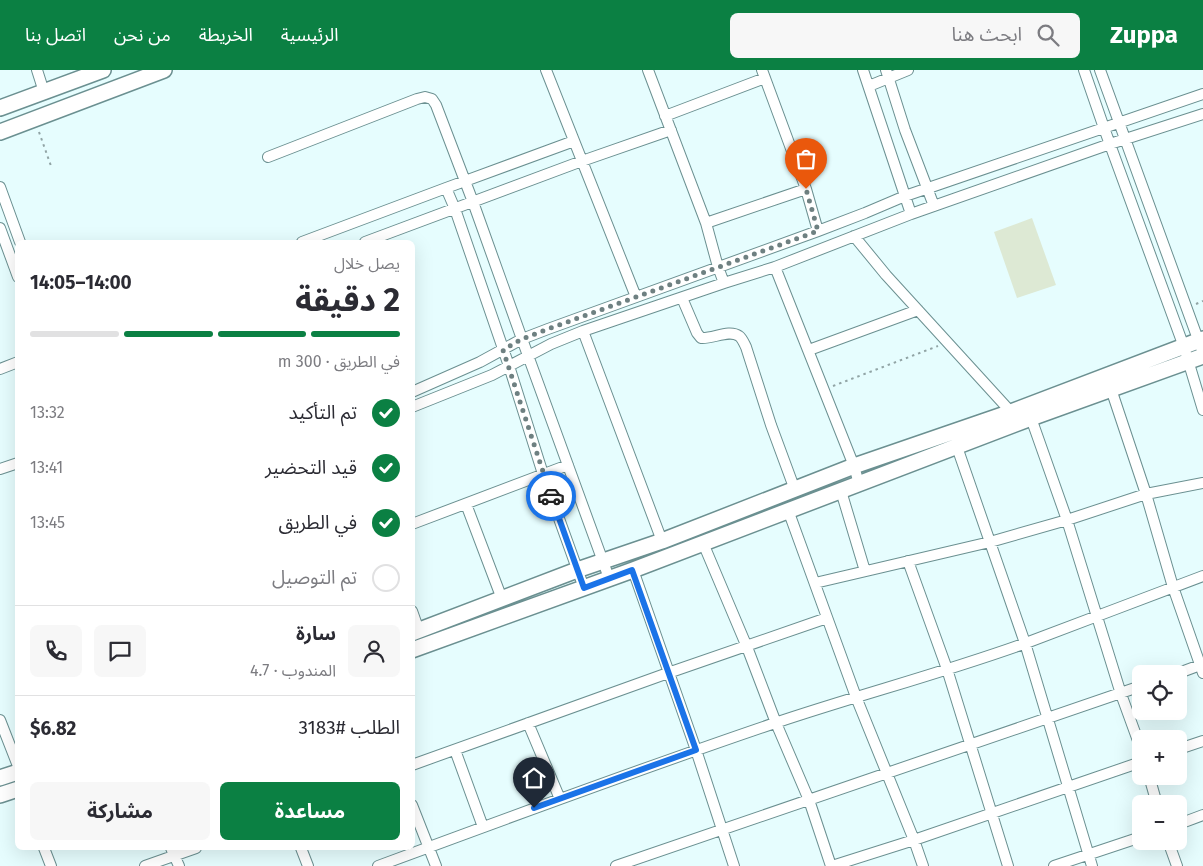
<!DOCTYPE html>
<html lang="ar">
<head>
<meta charset="utf-8">
<style>
	:root { --surface:#fff; --page:#f7f7f7; --text:#2b2b33; --muted:#7c7c81; --line:#e1e1e2; --accent:#0b8043 }
	body { margin:0; font-family:"Fira Sans","Noto Sans Arabic",sans-serif; background:var(--page); color:var(--text); direction:rtl; height:100vh; display:flex; flex-direction:column; font-size:19px; white-space:nowrap }
	* { box-sizing:border-box; margin:0 }
	p { font-size:16px; color:var(--muted) }
	.icon { flex:none; width:28px; height:28px; fill:none; stroke:currentColor; stroke-width:2; stroke-linecap:round; stroke-linejoin:round }
	.map { position:relative; flex:1; overflow:hidden; direction:ltr }
	.panel { position:absolute; left:15px; top:170px; width:400px; height:610px; display:flex; flex-direction:column; background:var(--surface); border-radius:8px; box-shadow:0 5px 20px #0002; direction:rtl }
	.panel>* { flex:none }
	.tools { position:absolute; left:1132px; top:595px; display:grid; gap:10px }
	.tools a { display:grid; place-items:center; width:55px; height:55px; border-radius:8px; background:var(--surface); box-shadow:0 5px 20px #0002; font-size:25px }
	.pin { position:absolute; display:grid; place-items:center; width:42px; height:42px; color:#fff; margin:-51px -21px; border-radius:50% 50% 50% 0; rotate:-45deg; box-shadow:0 0 5px #0007 }
	.pin .icon { rotate:45deg }
	.courier { position:absolute; display:grid; place-items:center; width:50px; height:50px; margin:-25px; border:4px solid #1a73e8; border-radius:50%; background:#fff; color:#222; box-shadow:0 1px 6px #0007 }
	.headline em { font-style:normal; font-weight:700 }
	.headline div { display:flex; flex-direction:column-reverse }
	.headline { display:flex; align-items:center; justify-content:space-between; height:85px; padding:0 15px }
	h1 { font-size:32px; font-weight:700; line-height:38px }
	.bar { display:grid; grid-template-columns:repeat(4,1fr); gap:8px 5px; align-content:center; height:60px; padding:0 15px }
	.bar i { height:6px; border-radius:4px; background:var(--line) }
	.bar .selected { background:var(--accent) }
	.bar p { grid-column:span 4 }
	.line { display:flex; align-items:center; gap:12px; padding:0 15px; border-top:1px solid var(--line) }
	.line div { flex:1 }
	.round { display:grid; place-items:center; flex:none; width:52px; height:52px; border-radius:8px; background:var(--page) }
	ol { padding:0 15px; list-style:none }
	li { display:flex; align-items:center; gap:15px; height:55px }
	li p { margin-inline-start:auto }
	li .icon { padding:5px; border-radius:50%; background:var(--accent); color:#fff; stroke-width:4 }
	li:last-child { color:var(--muted) }
	li i { width:28px; height:28px; border:2px solid var(--line); border-radius:50% }
	.action { display:flex; gap:10px; margin-top:auto; padding:10px 15px }
	.action a { flex:1; height:58px; border-radius:8px; background:var(--accent); color:#fff; font-size:20px; font-weight:700; line-height:58px; text-align:center }
	.action a+a { background:var(--page); color:var(--text) }
	header { display:flex; align-items:center; gap:30px; box-sizing:border-box; height:70px; padding:0 25px; background:var(--accent); color:#fff }
	header strong { font-size:24px }
	nav { display:flex; gap:28px; margin-inline-start:auto; font-size:18px }
	.search { width:350px; height:45px; background:var(--page); display:flex; align-items:center; gap:12px; box-sizing:border-box; padding:0 18px; border-radius:8px; color:var(--muted); font-size:19px }
	.map>svg:first-child { display:block }
	.green { fill:#dde9d4 }
	.lines { fill:none; stroke-linecap:round; stroke-linejoin:round }
	.minor-casing { stroke:#6b9091; stroke-width:12 }
	.secondary-casing { stroke:#6b9091; stroke-width:18 }
	.path { stroke:#91a4a5; stroke-width:2; stroke-dasharray:2.5 4; stroke-linecap:butt }
	.minor { stroke:#fff; stroke-width:10 }
	.secondary { stroke:#fff; stroke-width:15 }
	.done { stroke:#6e8081; stroke-width:5; stroke-dasharray:0 9 }
	.route { stroke:#1a73e8; stroke-width:6 }
</style>
</head>
<body>
<header>
<strong>Zuppa</strong>
<div class="search"><svg class="icon" aria-label="search" viewBox="0 0 24 24"><circle cx="10" cy="10" r="6"/><path d="M15 15l6 6"/></svg>ابحث هنا</div>
<nav><a>الرئيسية</a><a>الخريطة</a><a>من نحن</a><a>اتصل بنا</a></nav>
</header>
<div class="map">
<svg width="1203" height="796" viewBox="0 0 1203 796">
	<rect width="100%" height="100%" fill="#e6fdfe"/>
	<path class="green" d="M1032,148l24,67 -39,13 -23,-66z"/>
	<g class="lines">
		<g class="minor-casing">
			<path id="minor" d="M37,0l7,22
				M546,0l90,227
				M648,0l58,153 12,44 6,16
				M762,0l44,119 12,42
				M863,0l48,144
				M886,0l19,60 29,76
				M1084,0l20,58 80,219 19,63
				M1100,0l103,283
				M869,16l39,-16
				M665,46l100,-38
				M268,87l149,-58 8,-2 7,2 4,6 37,97 49,137 87,239
				M0,117l20,55
				M446,118l9,21 54,157 34,108 41,114
				M706,153l100,-34
				M0,158l18,49
				M854,166l32,39 125,137
				M302,172l144,-54 128,-47
				M365,172l217,-81 89,-31
				M775,197l79,199 5,18
				M682,228l15,35 4,5c12,1 28,-9 38,-2 3,2 5,7 7,11l25,78 24,65
				M583,261l79,210
				M809,280l109,-40
				M0,299l18,-7
				M1111,319l35,105 27,93 30,86
				M412,322l68,-30 42,-23 26,-10 270,-98 47,-18 40,-17 298,-102
				M412,337l80,-32 59,-31 32,-13 141,-48 51,-16 136,-53 199,-70 93,-30
				M1031,348l36,102 54,174 20,55
				M957,377l68,196 67,223
				M0,399l18,-6
				M841,421l24,80
				M466,434l36,95
				M788,440l68,187 58,143 9,26
				M412,454l156,-59
				M703,473l44,104 29,76 33,77 22,66
				M908,491l39,108 61,197
				M633,500l63,180 38,116
				M815,513l175,-41 77,-22 79,-26 57,-11
				M412,541l7,20
				M1176,604l27,-10
				M0,650l18,46
				M528,653l32,76
				M1179,679l24,-8
				M455,680l28,77
				M412,695l256,-92 159,-55
				M1149,706l8,28
				M412,735l24,61
				M1179,754l24,-9
				M1168,771l9,25
				M44,778l7,18
				M171,778l8,18
				M301,778l7,18
				M145,796l51,-18
				M378,796c132,-49 264,-98 397,-143 83,-28 168,-50 251,-80 59,-22 118,-45 177,-67
				M616,796l525,-180
				M832,796l82,-26 227,-78
				M1054,796l87,-29"/>
		</g>
		<g class="secondary-casing">
			<path id="secondary" d="M0,38l103,-38
				M0,62l164,-62
				M412,563l165,-63 85,-29 192,-75 157,-54 192,-73
				M412,580l221,-80 398,-152 172,-62
				M0,708l18,-6
				M0,725l18,-6"/>
		</g>
		<path class="path" d="M39,62l12,34
			M1196,234l7,-3
			M833,316l105,-40"/>
		<use href="#minor" class="minor"/>
		<use href="#secondary" class="secondary"/>
	</g>
	<g class="lines">
		<path class="done" d="M551,426l-48,-146 19,-11 26,-10 270,-98 -12,-42"/>
		<path class="route" d="M534,738l162,-58 -64,-180 -48,18 -33,-92"/>
	</g>
</svg>
<div class="tools">
<a><svg class="icon" aria-label="locate" viewBox="0 0 24 24"><circle cx="12" cy="12" r="6"/><path d="M12 2v4M12 18v4M2 12h4M18 12h4"/></svg></a>
<a>+</a>
<a>−</a>
</div>
<div class="pin" style="left:806px;top:119px;background:#ea580c"><svg class="icon" aria-label="bag" viewBox="0 0 24 24"><path d="M5 8h14l-1 12H6zM9 8a3 3 0 0 1 6 0"/></svg></div>
<div class="pin" style="left:534px;top:738px;background:#1f2937"><svg class="icon" aria-label="home" viewBox="0 0 24 24"><path d="M3 11l9-7 9 7M6 9v11h12V9"/></svg></div>
<div class="courier" style="left:551px;top:426px"><svg class="icon" aria-label="car" viewBox="0 0 24 24"><path d="M5 17H2v-5l4-1 3-4h7l3 4 3 1v5h-3M9 17h6M6 11h13"/><circle cx="7" cy="17" r="2"/><circle cx="17" cy="17" r="2"/></svg></div>
<section class="panel">
<div class="headline"><div><h1>2 دقيقة</h1><p>يصل خلال</p></div><em>14:00–14:05</em></div>
<div class="bar"><i class="selected"></i><i class="selected"></i><i class="selected"></i><i></i><p>في الطريق · 300 m</p></div>
<ol>
<li><svg class="icon" aria-label="check" viewBox="0 0 24 24"><path d="M5 12l5 5 9-10"/></svg>تم التأكيد<p>13:32</p></li>
<li><svg class="icon" aria-label="check" viewBox="0 0 24 24"><path d="M5 12l5 5 9-10"/></svg>قيد التحضير<p>13:41</p></li>
<li><svg class="icon" aria-label="check" viewBox="0 0 24 24"><path d="M5 12l5 5 9-10"/></svg>في الطريق<p>13:45</p></li>
<li><i></i>تم التوصيل</li>
</ol>
<div class="line" style="height:90px"><a class="round"><svg class="icon" aria-label="person" viewBox="0 0 24 24"><circle cx="12" cy="8" r="4"/><path d="M4 21q1-7 8-7t8 7"/></svg></a><div><b>سارة</b><p>المندوب · 4.7</p></div><a class="round"><svg class="icon" aria-label="chat" viewBox="0 0 24 24"><path d="M4 5h16v11H9l-5 4z"/></svg></a><a class="round"><svg class="icon" aria-label="phone" viewBox="0 0 24 24"><path d="M5 4h4l2 5-3 2q2 4 5 5l2-3 5 2v4C11 20 4 13 5 4z"/></svg></a></div>
<div class="line" style="height:65px"><div>الطلب #3183</div><b>$6.82</b></div>
<div class="action"><a>مساعدة</a><a>مشاركة</a></div>
</section>
</div>
</body>
</html>
